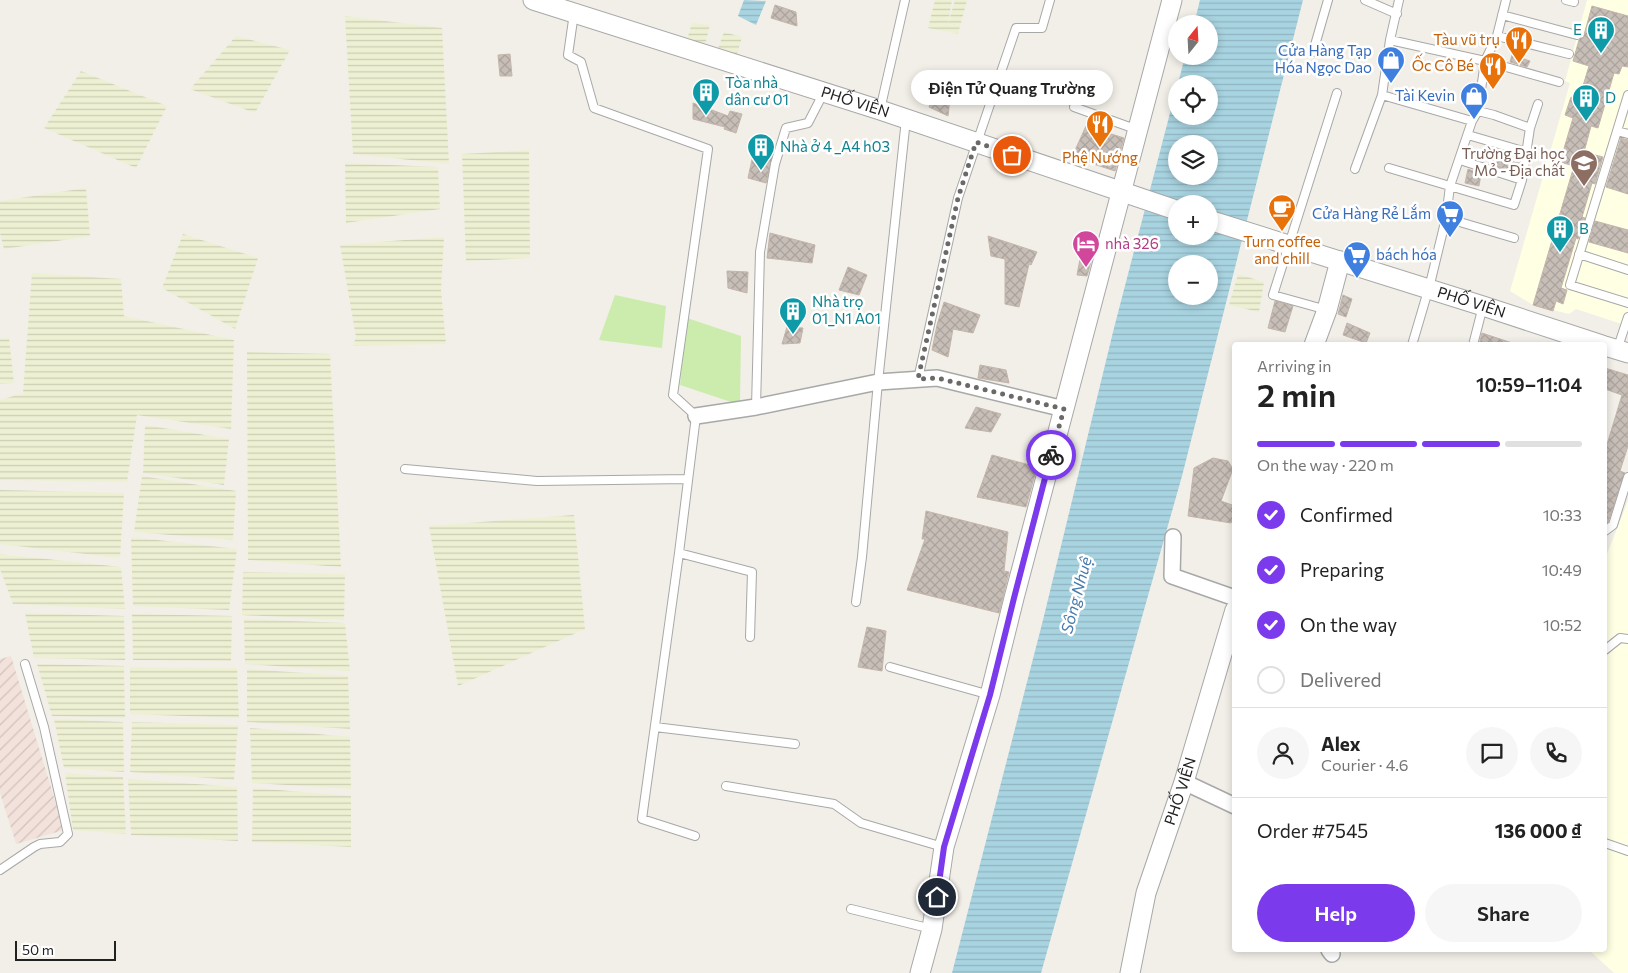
<!DOCTYPE html>
<html lang="en">
<head>
<meta charset="utf-8">
<style>
	:root { --surface:#fff; --page:#f6f6f6; --text:#222; --muted:#767676; --line:#e0e0e0; --accent:#7c3aed }
	body { margin:0; font-family:Commissioner,sans-serif; background:var(--page); color:var(--text); height:100vh; display:flex; flex-direction:column; font-size:19px; white-space:nowrap }
	* { box-sizing:border-box; margin:0 }
	p { font-size:16px; color:var(--muted) }
	.icon { flex:none; width:28px; height:28px; fill:none; stroke:currentColor; stroke-width:2; stroke-linecap:round; stroke-linejoin:round }
	.map { position:relative; flex:1; overflow:hidden }
	.details { position:absolute; left:1232px; top:342px; width:375px; height:610px; display:flex; flex-direction:column; background:var(--surface); border-radius:5px; box-shadow:0 2px 8px #0003 }
	.details>* { flex:none }
	.needle { width:32px; rotate:18deg }
	.tools { position:absolute; left:1168px; top:15px; display:grid; gap:10px }
	.tools a { display:grid; place-items:center; width:50px; height:50px; border-radius:50%; background:var(--surface); box-shadow:0 2px 8px #0003; font-size:25px }
	.scale { position:absolute; left:15px; bottom:12px; width:101px; box-sizing:border-box; padding-left:5px; border:2px solid #212121; border-top:0; font-size:14px; line-height:18px; white-space:nowrap; color:#212121; -webkit-text-stroke:4px #fff; paint-order:stroke }
	.pin { position:absolute; display:grid; place-items:center; width:42px; height:42px; color:#fff; margin:-21px; border:2px solid #fff; border-radius:50%; box-shadow:0 1px 5px #0007 }
	.courier { position:absolute; display:grid; place-items:center; width:50px; height:50px; margin:-25px; border:4px solid #7c3aed; border-radius:50%; background:#fff; color:#222; box-shadow:0 1px 6px #0007 }
	.bubble { position:absolute; height:35px; border-radius:18px; background:var(--surface); box-shadow:0 2px 8px #0003; font-size:16px; font-weight:600; line-height:35px; text-align:center }
	.summary em { font-style:normal; font-weight:600 }
	.summary div { display:flex; flex-direction:column-reverse }
	.summary { display:flex; align-items:center; justify-content:space-between; height:85px; padding:0 25px }
	h1 { font-size:32px; font-weight:600; line-height:38px }
	.bar { display:grid; grid-template-columns:repeat(4,1fr); gap:8px 5px; align-content:center; height:60px; padding:0 25px }
	.bar i { height:6px; border-radius:4px; background:var(--line) }
	.bar .on { background:var(--accent) }
	.bar p { grid-column:span 4 }
	.line { display:flex; align-items:center; gap:12px; padding:0 25px; border-top:1px solid var(--line) }
	.line div { flex:1 }
	.round { display:grid; place-items:center; flex:none; width:52px; height:52px; border-radius:26px; background:var(--page) }
	ol { padding:0 25px; list-style:none }
	li { display:flex; align-items:center; gap:15px; height:55px }
	li p { margin-inline-start:auto }
	li .icon { padding:5px; border-radius:50%; background:var(--accent); color:#fff; stroke-width:4 }
	li:last-child { color:var(--muted) }
	li i { width:28px; height:28px; border:2px solid var(--line); border-radius:50% }
	.cta { display:flex; gap:10px; margin-top:auto; padding:10px 25px }
	.cta a { flex:1; height:58px; border-radius:30px; background:var(--accent); color:#fff; font-size:20px; font-weight:600; line-height:58px; text-align:center }
	.cta a+a { background:var(--page); color:var(--text) }
	.map>svg:first-child { display:block }
	.education { fill:#ffffe4 }
	.military { fill:url(#military-furrows) }
	.farmland { fill:url(#farmland-rules) }
	.grass { fill:#ccecae }
	.water { fill:url(#water-rules); fill-rule:evenodd }
	.building { fill:url(#building-cross-hatch); stroke:#c4b5aa }
	.lines { fill:none; stroke-linecap:round; stroke-linejoin:round }
	.service-casing { stroke:#a8a8a8; stroke-width:10 }
	.minor-casing { stroke:#a8a8a8; stroke-width:18 }
	.tertiary-casing { stroke:#a8a8a8; stroke-width:21 }
	.service { stroke:#fff; stroke-width:8 }
	.minor { stroke:#fff; stroke-width:15 }
	.tertiary { stroke:#fff; stroke-width:19 }
	.done { stroke:#6a6967; stroke-width:5; stroke-dasharray:0 9 }
	.route { stroke:#7c3aed; stroke-width:6 }
	.labels { text-anchor:middle; stroke-width:5; stroke-linejoin:round; paint-order:stroke }
	.culture-label { font-size:15px; fill:#0d838f; stroke:#fff; text-anchor:start }
	.food-label { font-size:15px; fill:#c56008; stroke:#fff; text-anchor:end }
	.shop-label { font-size:15px; fill:#366cbe; stroke:#fff; text-anchor:end }
	.street-label { font-size:15px; fill:#212121; stroke:#fff }
	.education-label { font-size:15px; fill:#785e54; stroke:#fff; text-anchor:end }
	.hotel-label { font-size:15px; fill:#b23c85; stroke:#fff; text-anchor:start }
	.water-label { font-size:16px; font-style:italic; fill:#477aad; stroke:#fff }
</style>
</head>
<body>
<div class="map">
<svg width="1628" height="973" viewBox="0 0 1628 973">
	<defs>
		<pattern id="military-furrows" width="10" height="10" patternUnits="userSpaceOnUse" patternTransform="scale(1.25)"><rect width="10" height="10" fill="#f3e2dc"/><path d="M-1 1l2-2M0 10L10 0M9 11l2-2" fill="none" stroke="#d0c2bc"/></pattern>
		<pattern id="farmland-rules" width="6" height="5" patternUnits="userSpaceOnUse" patternTransform="scale(1.25)"><rect width="6" height="5" fill="#eef0d3"/><path d="M0 2.5h6" fill="none" stroke="#ccceb5"/></pattern>
		<pattern id="water-rules" width="6" height="5" patternUnits="userSpaceOnUse" patternTransform="scale(1.25)"><rect width="6" height="5" fill="#a8d3e0"/><path d="M0 2.5h6" fill="none" stroke="#90b5c0"/></pattern>
		<pattern id="building-cross-hatch" width="8" height="8" patternUnits="userSpaceOnUse" patternTransform="scale(1.25)"><rect width="8" height="8" fill="#c7beb7"/><path d="M0 0l8 8M0 8l8-8" fill="none" stroke="#aba39d"/></pattern>
	</defs>
	<rect width="100%" height="100%" fill="#f2efe8"/>
	<path class="education" d="M1587,0h41v326l-52,-17 -7,5 -36,-9 -23,-14 60,-208 -5,-2z
		M1628,501v472h-14l-25,-23h16v-391z"/>
	<path class="military" d="M11,656l53,174 -48,14 -16,-51v-134z"/>
	<path class="farmland" d="M935,0h17l-4,24 7,-24h12l-9,34 -30,-6z
		M345,16l97,12 7,136 -96,-10z
		M692,23l18,2 -6,24 -18,-6z
		M724,32l18,5 -6,21 -19,-7z
		M236,36l54,14 -35,63 -65,-24z
		M81,71l86,35 -31,62 -92,-40z
		M529,150l1,108 -64,3 -4,-107z
		M345,163l93,4 2,42 -94,14z
		M86,188l4,48 -86,13 -4,-16v-32z
		M183,234l75,24 -23,71 -73,-41z
		M444,237l-3,53 5,54 -93,2 3,-9 -16,-92z
		M32,273l89,6 3,37 110,24 -3,89 -94,-14 -10,67 -127,-2v-80l23,-7z
		M1238,274l26,8 -5,30 -30,-7z
		M9,338l5,45 -14,1v-45z
		M247,352l83,2 11,213 -93,-7z
		M145,425l84,14 -5,46 -81,-12z
		M142,476l94,15 -3,49 -99,-8z
		M0,490l124,3 -4,65 -120,-14z
		M574,515l11,114 -127,57 -29,-160z
		M131,537l106,12 -8,61 -96,-4z
		M0,554l121,13 4,42 -112,-5 -13,-35z
		M243,572l102,2 -1,46 -102,-5z
		M25,613l99,3 1,44 -91,-2z
		M132,614l100,2 -1,45 -98,-1z
		M244,619l101,4 5,48 -105,-7z
		M37,664l87,2 1,52 -73,-2z
		M130,667l107,1 2,50 -109,-4z
		M247,669l101,7 2,53 -103,-7z
		M54,719l69,3 1,50 -60,-4z
		M132,722l106,3 -4,55 -104,-8z
		M250,728l100,9 1,52 -99,-6z
		M65,773l58,4 3,57 -53,-4z
		M128,779l109,8 1,54 -107,-6z
		M253,788l98,8v51l-99,-5z"/>
	<path class="grass" d="M615,295l51,11 -4,42 -63,-8z
		M687,318l54,18 -1,69 -60,-20z"/>
	<path class="water" d="M744,0l22,1 -10,24 -18,-9z
		M1200,0h103l-121,476 -141,497h-89l91,-353 71,-292 62,-238v26h33v-32h-31l7,-28h24v-32h-15zM1176,144h33v32h-33zM1176,204h33v32h-33zM1176,264h33v32h-33z"/>
	<path class="building" d="M775,5l21,7 1,14 -26,-8z
		M1592,6l36,10v51l-6,-1 -3,8 -5,-1 -16,55 -7,-2 -7,26 19,5 -8,27 -3,-1 -10,34 3,1 -7,21 -2,-1 -15,50 6,2 -4,14 -7,-3 -3,10 -20,-6 41,-139 -14,-4 13,-44 -8,-3 6,-18 8,2 10,-33 -16,-5 6,-21 5,-5z
		M510,54l2,22h-12l-2,-21z
		M1512,55l18,6 -3,6 -17,-5z
		M933,95l17,3 -2,18 -19,-9z
		M693,103l35,13 2,-5 12,3 -6,19 -12,-4 1,-2 -32,-8z
		M1086,126l38,12 -9,33 -43,-14z
		M1621,138l7,2v54l-22,-7z
		M760,145l14,5 -8,33 -18,-5 5,-23 5,2z
		M1494,154l15,7 10,2 -2,10 -27,-9z
		M1468,169l13,5 -2,12 -14,-3z
		M1595,221l33,9v23l-39,-11z
		M770,233l45,12 -3,18 -45,-5z
		M988,236l49,16 -6,13 -2,-1 -10,43 -14,-3v-45l-14,-3z
		M1085,249l9,2 -7,25 -10,-1 3,-16z
		M848,267l19,8 -8,20 -20,-5z
		M727,271l21,1 -1,21 -19,-5z
		M1343,295l9,4 -6,18 -8,-3z
		M1275,301l18,5 -8,26 -17,-4z
		M944,302l36,13 -7,18 -20,-4 -5,28 -16,-7 5,-25z
		M1347,323l23,10 -4,10 -23,-8z
		M787,327l16,1 -3,15 -18,1z
		M1482,333l30,10v2h-33z
		M980,365l26,5 3,13 -31,-5z
		M1605,368l23,7v71l-8,25 5,2 -17,49 -3,2v-73l17,-56 -17,-6z
		M976,407l25,7 -10,18 -26,-4z
		M992,455l45,12 -11,40 -49,-10z
		M1213,458l15,3 5,8 -12,32 14,5v6l-4,11 -43,-7 6,-48z
		M926,511l82,21 -4,39 5,1 -10,41 -92,-23 18,-51h-3z
		M867,627l19,4 -4,40 -24,-4z"/>
	<g class="lines">
		<g class="service-casing">
			<path id="service" d="M1365,0l32,14
				M1566,0l8,2
				M574,13l-6,42 13,7 13,46 114,41 -35,246 23,21 -17,137 -37,266 53,17
				M1502,15l75,20
				M1497,36l72,18
				M1390,40l95,21 74,21
				M1313,52l15,-52
				M1382,95l90,26
				M1628,95l-58,190 58,18
				M1074,107l64,23
				M880,110l25,-110
				M1478,111l16,4 36,13
				M1617,131l11,3
				M1468,135l58,17
				M1460,160l62,20
				M1389,168l125,37 8,-25 8,-52 8,-24
				M1355,169l27,-74 8,-55 9,-40
				M1446,218l68,20
				M1579,254l49,16
				M1327,310l-54,-15 64,-202
				M1412,345l18,-61 16,-66 4,-32 22,-65 6,-10 7,-50 12,-25 9,-36
				M1473,345l10,-39
				M1617,350l11,-33
				M918,379l40,-181 58,-170h26l8,-28
				M756,407l4,-155 15,-88 11,-36 22,-5 16,-31
				M405,469l132,12 151,-2
				M1605,531l8,-6 15,-48
				M679,553l73,19 -2,65
				M856,602l6,-45 16,-175 28,-263
				M1605,650l15,-12 8,1
				M890,667l100,28
				M655,727l140,17
				M726,786l108,18 27,19 82,24
				M1605,843l23,8
				M0,870l34,-23 6,-3 20,-2 8,-8 -24,-107 -19,-63
				M851,909l81,20"/>
		</g>
		<g class="minor-casing">
			<path id="minor" d="M696,416l60,-9 122,-25 59,-4 127,31
				M1173,537l-1,39 63,22
				M1184,782l51,24
				M1329,950l3,4"/>
		</g>
		<g class="tertiary-casing">
			<g id="tertiary">
				<path id="s1" d="M533,0l347,110 296,100"/>
				<path id="s2" d="M1209,220l274,86 119,39"/>
				<path d="M1314,345l13,-35 13,-49"/>
				<path d="M1605,346l23,7"/>
				<path d="M920,973l12,-44 12,-82 46,-152 24,-97 158,-598"/>
				<path id="s3" d="M1130,973l16,-80 38,-111 51,-172"/>
			</g>
		</g>
		<use href="#service" class="service"/>
		<use href="#minor" class="minor"/>
		<use href="#tertiary" class="tertiary"/>
	</g>
	<g class="lines">
		<path class="done" d="M1012,155l-36,-13 -18,56 -40,181 19,-1 127,31 -13,46"/>
		<path class="route" d="M937,897l7,-50 46,-152 24,-97 37,-143"/>
	</g>
	<defs>
		<g id="building-pin" transform="scale(1.4375)"><path d="M0 17L-7.5 6A9.5 9.5 0 1 1 7.5 6Z" fill="#0f9aa8" stroke="#fff"/><path d="M-4-6H4V6H1V3H-1V6H-4ZM-2.5-4.3h1.7v1.8h-1.7ZM.8-4.3h1.7v1.8H.8ZM-2.5-1h1.7V.8h-1.7ZM.8-1h1.7V.8H.8Z" fill="#fff"/></g>
		<g id="restaurant-pin" transform="scale(1.4375)"><path d="M0 17L-7.5 6A9.5 9.5 0 1 1 7.5 6Z" fill="#e8710a" stroke="#fff"/><path d="M-5-6h1v4h1v-4h1v4h1v-4h1v5L-1.5 .5V6h-2V.5L-5-1ZM5-6V6H3V1.5H1.5Q1.5-4 5-6Z" fill="#fff"/></g>
		<g id="shop-pin" transform="scale(1.4375)"><path d="M0 17L-7.5 6A9.5 9.5 0 1 1 7.5 6Z" fill="#3f7fe0" stroke="#fff"/><path d="M-5-2.5h2.3a2.7 3.5 0 0 1 5.4 0H5L5.5 6h-11ZM-1.5-2.5h3a1.5 2.3 0 0 0-3 0Z" fill="#fff"/></g>
		<g id="university-pin" transform="scale(1.4375)"><path d="M0 17L-7.5 6A9.5 9.5 0 1 1 7.5 6Z" fill="#8d6e63" stroke="#fff"/><path d="M0-5L7-2L0 1L-7-2ZM-4 1L0 2.5L4 1V4Q0 6-4 4Z" fill="#fff"/></g>
		<g id="cafe-pin" transform="scale(1.4375)"><path d="M0 17L-7.5 6A9.5 9.5 0 1 1 7.5 6Z" fill="#e8710a" stroke="#fff"/><path d="M-5.5-4.5H6V0H3Q3 3.5 0 3.5H-2.5Q-5.5 3.5-5.5 0ZM3-3.2v2h1.7v-2ZM-6 4.5H4V6H-6Z" fill="#fff"/></g>
		<g id="supermarket-pin" transform="scale(1.4375)"><path d="M0 17L-7.5 6A9.5 9.5 0 1 1 7.5 6Z" fill="#3f7fe0" stroke="#fff"/><path d="M-6-5.5h2.5l.6 2H6L4.5 2H-2.5L-4.4-4H-6ZM-1.5 3.2a1.3 1.3 0 1 0 .1 0ZM3 3.2a1.3 1.3 0 1 0 .1 0Z" fill="#fff"/></g>
		<g id="hotel-pin" transform="scale(1.4375)"><path d="M0 17L-7.5 6A9.5 9.5 0 1 1 7.5 6Z" fill="#d1479c" stroke="#fff"/><path d="M-6-4.5h1.5V1H6V5H4.5V3h-9V5H-6ZM-4 0a1.8 1.8 0 1 1 3.6 0ZM.5 0V-2.5h3Q6-2.5 6 0Z" fill="#fff"/></g>
	</defs>
	<g fill-rule="evenodd">
		<use href="#building-pin" x="1601" y="30"/>
		<use href="#restaurant-pin" x="1519" y="40"/>
		<use href="#shop-pin" x="1391" y="60"/>
		<use href="#restaurant-pin" x="1493" y="66"/>
		<use href="#building-pin" x="706" y="92"/>
		<use href="#shop-pin" x="1474" y="96"/>
		<use href="#building-pin" x="1586" y="98"/>
		<use href="#restaurant-pin" x="1100" y="124"/>
		<use href="#building-pin" x="761" y="147"/>
		<use href="#university-pin" x="1584" y="163"/>
		<use href="#cafe-pin" x="1282" y="208"/>
		<use href="#supermarket-pin" x="1450" y="214"/>
		<use href="#building-pin" x="1560" y="229"/>
		<use href="#hotel-pin" x="1086" y="244"/>
		<use href="#supermarket-pin" x="1357" y="255"/>
		<use href="#building-pin" x="793" y="311"/>
	</g>
	<g class="labels">
		<g class="culture-label">
			<text x="1582" y="35" text-anchor="end">E</text>
			<text x="725" y="88">Tòa nhà<tspan x="725" dy="17">dân cư 01</tspan></text>
			<text x="1605" y="103">D</text>
			<text x="780" y="152">Nhà ở 4 _A4 h03</text>
			<text x="1579" y="234">B</text>
			<text x="812" y="307">Nhà trọ<tspan x="812" dy="17">01_N1 A01</tspan></text>
		</g>
		<g class="food-label">
			<text x="1500" y="45">Tàu vũ trụ</text>
			<text x="1474" y="71">Ốc Cô Bé</text>
			<text x="1100" y="163" text-anchor="middle">Phệ Nướng</text>
			<text x="1282" y="247" text-anchor="middle">Turn coffee<tspan x="1282" dy="17">and chill</tspan></text>
		</g>
		<g class="shop-label">
			<text x="1372" y="56">Cửa Hàng Tạp<tspan x="1372" dy="17">Hóa Ngọc Dao</tspan></text>
			<text x="1455" y="101">Tài Kevin</text>
			<text x="1431" y="219">Cửa Hàng Rẻ Lắm</text>
			<text x="1376" y="260" text-anchor="start">bách hóa</text>
		</g>
		<g class="street-label">
			<text dy="5" stroke="none"><textPath href="#s1" startOffset="338">PHỐ VIÊN</textPath></text>
			<text dy="5" stroke="none"><textPath href="#s2" startOffset="275">PHỐ VIÊN</textPath></text>
			<text dy="5" stroke="none"><textPath href="#s3" startOffset="189">PHỐ VIÊN</textPath></text>
		</g>
		<g class="education-label">
			<text x="1565" y="159">Trường Đại học<tspan x="1565" dy="17">Mỏ - Địa chất</tspan></text>
		</g>
		<g class="hotel-label">
			<text x="1105" y="249">nhà 326</text>
		</g>
		<g class="water-label">
			<text transform="translate(1076 595) rotate(-75)" y="6">Sông Nhuệ</text>
		</g>
	</g>
</svg>
<div class="tools">
<a><svg class="needle" viewBox="-14 -14 28 28"><path d="M0-13l5 13h-10z" fill="#e53935"/><path d="M0 13l5-13h-10z" fill="#767676"/></svg></a>
<a><svg class="icon" aria-label="locate" viewBox="0 0 24 24"><circle cx="12" cy="12" r="6"/><path d="M12 2v4M12 18v4M2 12h4M18 12h4"/></svg></a>
<a><svg class="icon" aria-label="layers" viewBox="0 0 24 24"><path d="M12 4l9 5-9 5-9-5zM3 14l9 5 9-5"/></svg></a>
<a>+</a>
<a>−</a>
</div>
<div class="scale">50 m</div>
<div class="pin" style="left:1012px;top:155px;background:#ea580c"><svg class="icon" aria-label="bag" viewBox="0 0 24 24"><path d="M5 8h14l-1 12H6zM9 8a3 3 0 0 1 6 0"/></svg></div>
<div class="pin" style="left:937px;top:897px;background:#1f2937"><svg class="icon" aria-label="home" viewBox="0 0 24 24"><path d="M3 11l9-7 9 7M6 9v11h12V9"/></svg></div>
<div class="courier" style="left:1051px;top:455px"><svg class="icon" aria-label="bike" viewBox="0 0 24 24"><circle cx="6" cy="16" r="4"/><circle cx="18" cy="16" r="4"/><path d="M6 16l4-8h5l3 8M10 8l3 8H6M13 5h3"/></svg></div>
<div class="bubble" style="left:911px;top:70px;width:202px">Điện Tử Quang Trường</div>
<section class="details">
<div class="summary"><div><h1>2 min</h1><p>Arriving in</p></div><em>10:59–11:04</em></div>
<div class="bar"><i class="on"></i><i class="on"></i><i class="on"></i><i></i><p>On the way · 220 m</p></div>
<ol>
<li><svg class="icon" aria-label="check" viewBox="0 0 24 24"><path d="M5 12l5 5 9-10"/></svg>Confirmed<p>10:33</p></li>
<li><svg class="icon" aria-label="check" viewBox="0 0 24 24"><path d="M5 12l5 5 9-10"/></svg>Preparing<p>10:49</p></li>
<li><svg class="icon" aria-label="check" viewBox="0 0 24 24"><path d="M5 12l5 5 9-10"/></svg>On the way<p>10:52</p></li>
<li><i></i>Delivered</li>
</ol>
<div class="line" style="height:90px"><a class="round"><svg class="icon" aria-label="person" viewBox="0 0 24 24"><circle cx="12" cy="8" r="4"/><path d="M4 21q1-7 8-7t8 7"/></svg></a><div><b>Alex</b><p>Courier · 4.6</p></div><a class="round"><svg class="icon" aria-label="chat" viewBox="0 0 24 24"><path d="M4 5h16v11H9l-5 4z"/></svg></a><a class="round"><svg class="icon" aria-label="phone" viewBox="0 0 24 24"><path d="M5 4h4l2 5-3 2q2 4 5 5l2-3 5 2v4C11 20 4 13 5 4z"/></svg></a></div>
<div class="line" style="height:65px"><div>Order #7545</div><b>136 000 ₫</b></div>
<div class="cta"><a>Help</a><a>Share</a></div>
</section>
</div>
</body>
</html>
